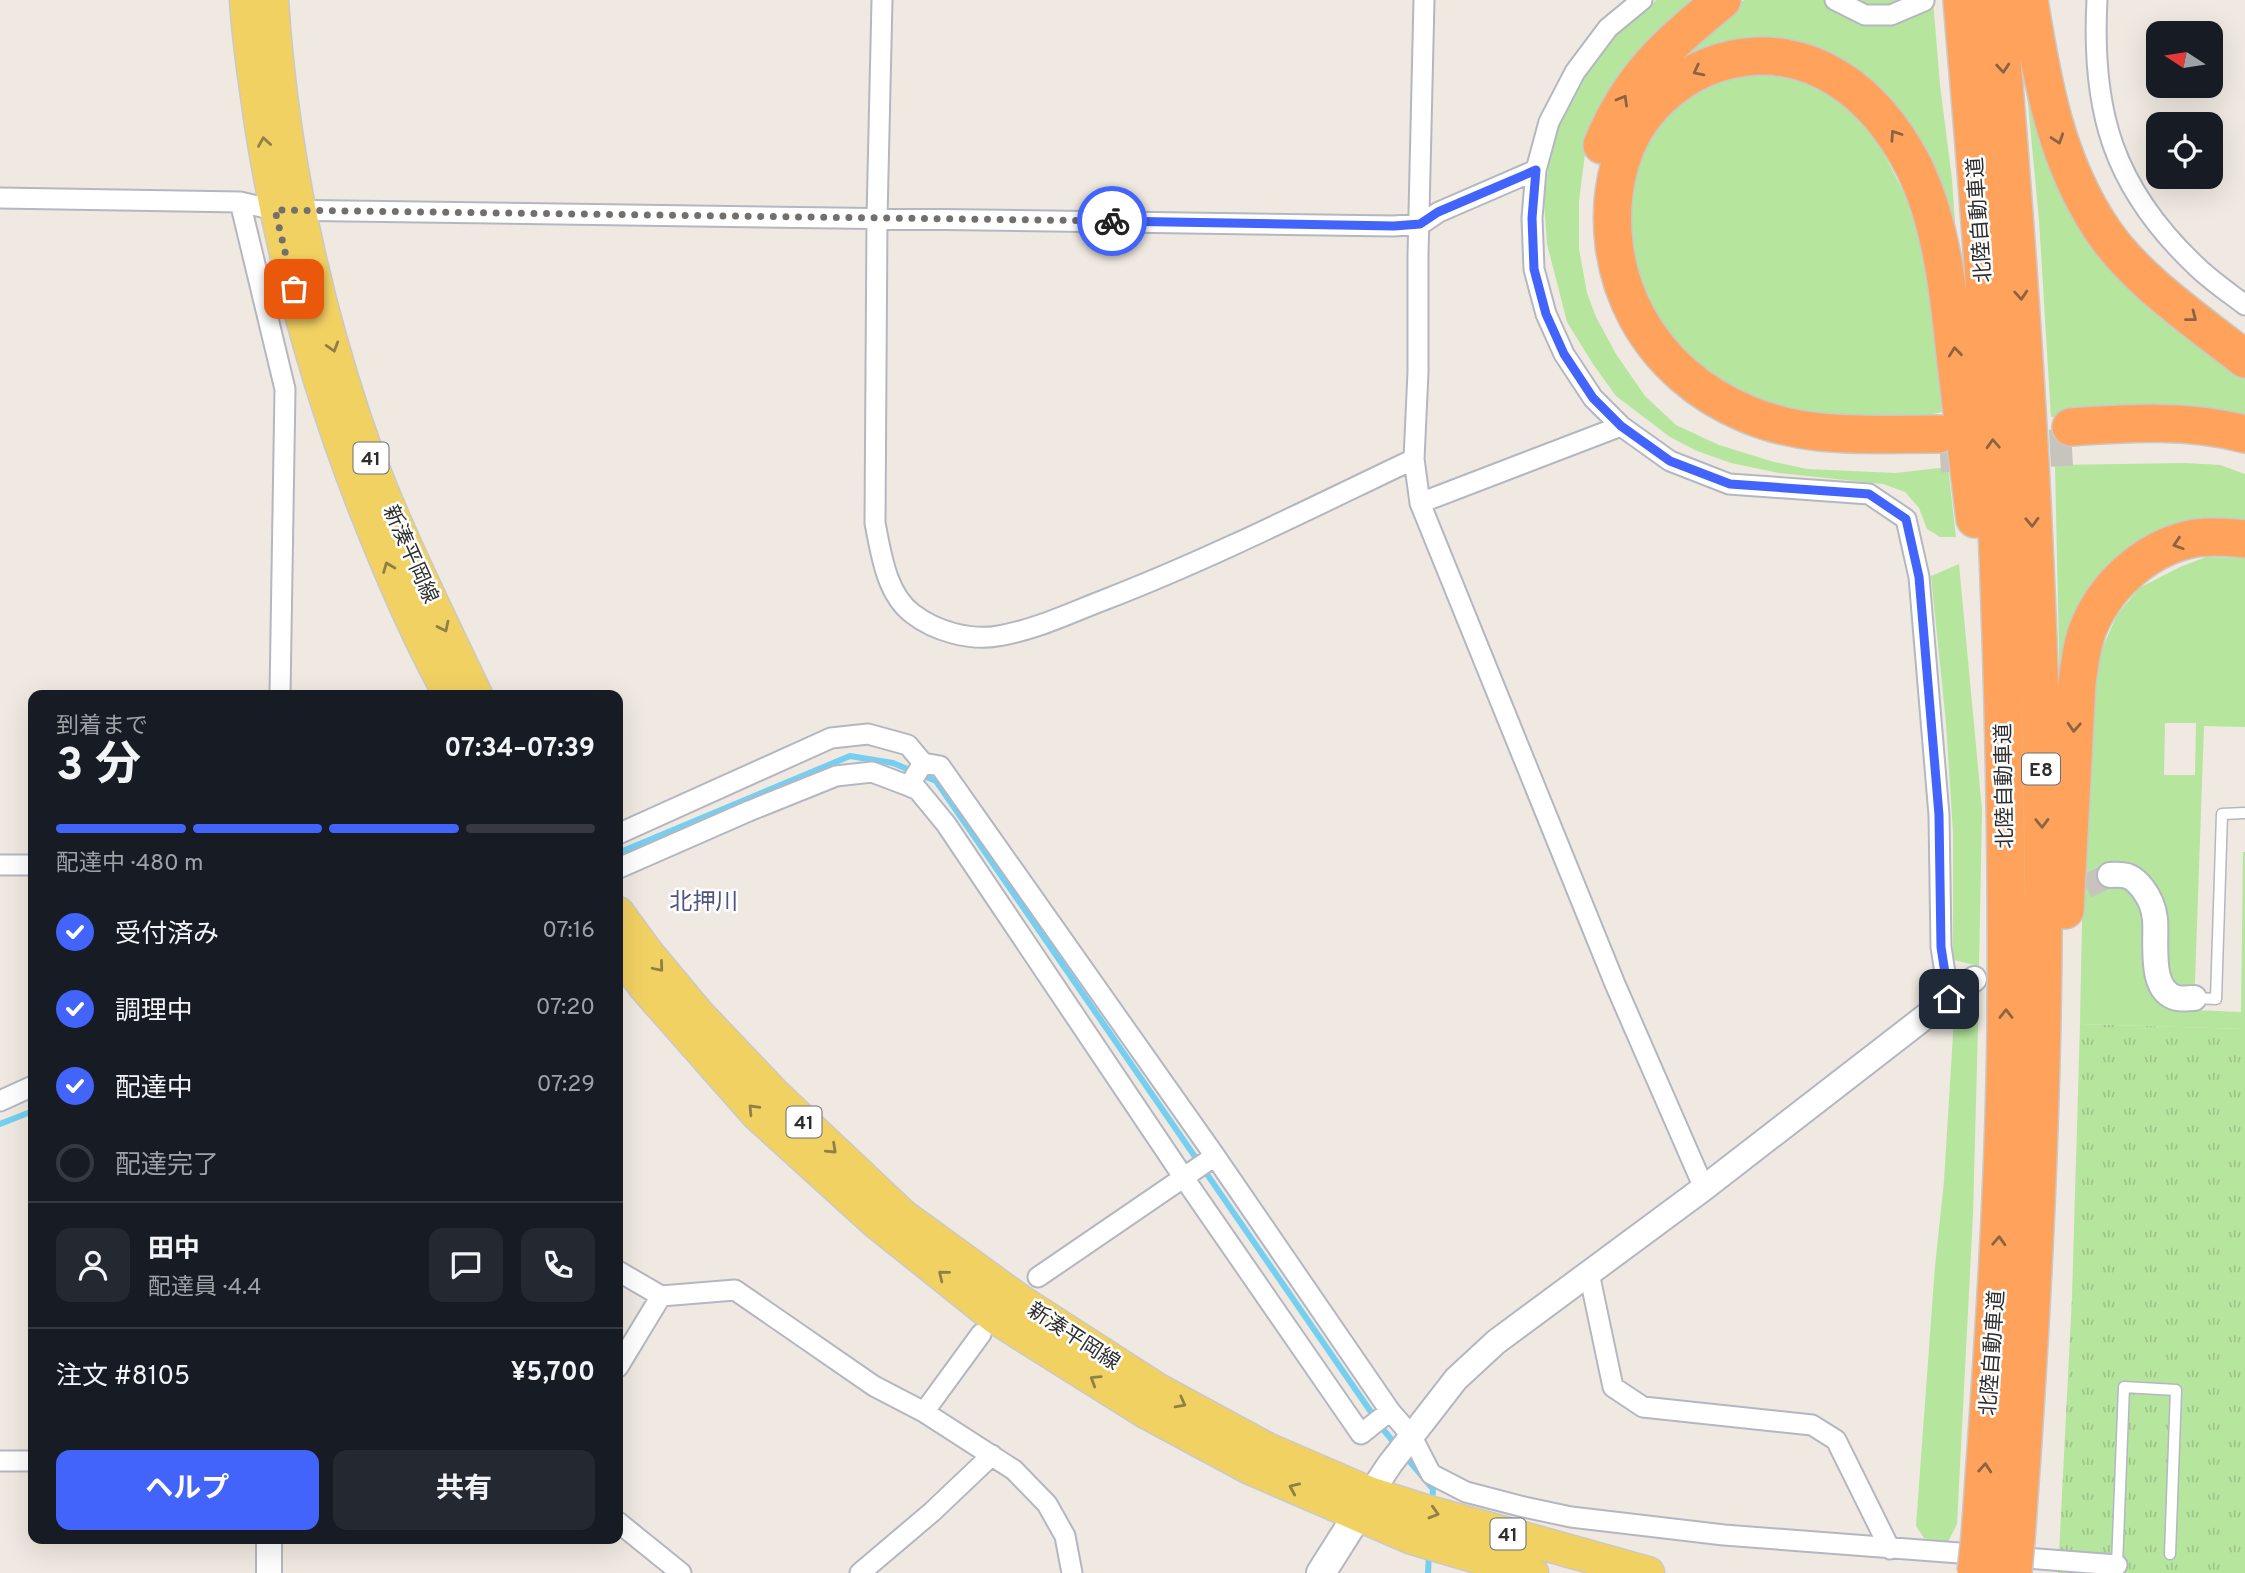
<!DOCTYPE html>
<html lang="ja">
<head>
<meta charset="utf-8">
<style>
	:root { --surface:#171b24; --page:#242831; --text:#f1f3f6; --muted:#9ea1a6; --line:#363941; --accent:#4264fb }
	body { margin:0; font-family:Overpass,"Noto Sans JP",sans-serif; background:var(--page); color:var(--text); height:100vh; display:flex; flex-direction:column; font-size:26px; white-space:nowrap }
	* { box-sizing:border-box; margin:0 }
	p { font-size:23px; color:var(--muted) }
	.icon { flex:none; width:38px; height:38px; fill:none; stroke:currentColor; stroke-width:2; stroke-linecap:round; stroke-linejoin:round }
	.map { position:relative; flex:1; overflow:hidden }
	.details { position:absolute; left:28px; top:690px; width:595px; height:854px; display:flex; flex-direction:column; background:var(--surface); border-radius:14px; box-shadow:0 7px 28px #0002 }
	.details>* { flex:none }
	.needle { width:46px; rotate:282deg }
	.buttons { position:absolute; left:2146px; top:21px; display:grid; gap:14px }
	.buttons a { display:grid; place-items:center; width:77px; height:77px; border-radius:14px; background:var(--surface); box-shadow:0 7px 28px #0002; font-size:35px }
	.pin { position:absolute; display:grid; place-items:center; width:60px; height:60px; color:#fff; margin:-30px; border-radius:14px; box-shadow:0 4px 10px #0006 }
	.courier { position:absolute; display:grid; place-items:center; width:70px; height:70px; margin:-35px; border:5px solid #4264fb; border-radius:50%; background:#fff; color:#222; box-shadow:0 2px 9px #0007 }
	.headline em { font-style:normal; font-weight:700 }
	.headline div { display:flex; flex-direction:column-reverse }
	.headline { display:flex; align-items:center; justify-content:space-between; height:119px; padding:0 28px }
	h1 { font-size:46px; font-weight:700; line-height:52px }
	.bar { display:grid; grid-template-columns:repeat(4,1fr); gap:10px 7px; align-content:center; height:84px; padding:0 28px }
	.bar i { height:9px; border-radius:5px; background:var(--line) }
	.bar .active { background:var(--accent) }
	.bar p { grid-column:span 4 }
	.line { display:flex; align-items:center; gap:18px; padding:0 28px; border-top:2px solid var(--line) }
	.line div { flex:1 }
	.round { display:grid; place-items:center; flex:none; width:74px; height:74px; border-radius:14px; background:var(--page) }
	ol { padding:0 28px; list-style:none }
	li { display:flex; align-items:center; gap:21px; height:77px }
	li p { margin-inline-start:auto }
	li .icon { padding:7px; border-radius:50%; background:var(--accent); color:#fff; stroke-width:4 }
	li:last-child { color:var(--muted) }
	li i { width:38px; height:38px; border:4px solid var(--line); border-radius:50% }
	.primary-button { display:flex; gap:14px; margin-top:auto; padding:14px 28px }
	.primary-button a { flex:1; height:80px; border-radius:14px; background:var(--accent); color:#fff; font-size:28px; font-weight:700; line-height:80px; text-align:center }
	.primary-button a+a { background:var(--page); color:var(--text) }
	.map>svg:first-child { display:block }
	.grass { fill:#b6e59e; fill-rule:evenodd }
	.park { fill:url(#park-tufts) }
	.lines { fill:none; stroke-linecap:round; stroke-linejoin:round }
	.stream { stroke:#75cff0; stroke-width:6 }
	.tertiary-tunnel { stroke:#c8c4bd; stroke-width:24; stroke-dasharray:24 12; stroke-linecap:butt }
	.motorway-tunnel { stroke:#c8c4bd; stroke-width:37; stroke-dasharray:37 18; stroke-linecap:butt }
	.service-casing { stroke:#b4b7c1; stroke-width:13 }
	.minor-casing { stroke:#b4b7c1; stroke-width:23 }
	.tertiary-casing { stroke:#b4b7c1; stroke-width:28 }
	.secondary-casing { stroke:#b4b7c1; stroke-width:32 }
	.primary-casing { stroke:#c9c9c9; stroke-width:35 }
	.motorway-casing { stroke:#c9c9c9; stroke-width:40 }
	.service { stroke:#fff; stroke-width:10 }
	.minor { stroke:#fff; stroke-width:19 }
	.tertiary { stroke:#fff; stroke-width:24 }
	.secondary { stroke:#fff; stroke-width:28 }
	.primary { stroke:#f2d163; stroke-width:32 }
	.motorway { stroke:#ffa35c; stroke-width:37 }
	.motorway-bridge-casing { stroke:#c9c9c9; stroke-width:40; stroke-linecap:butt }
	.motorway-bridge { stroke:#ffa35c; stroke-width:37 }
	.oneway { stroke:#8c6343 }
	.oneway2 { stroke:#908048 }
	.done { stroke:#726f6d; stroke-width:7; stroke-dasharray:0 12.6 }
	.route { stroke:#4264fb; stroke-width:9 }
	.labels { text-anchor:middle; stroke-width:5; stroke-linejoin:round; paint-order:stroke }
	.shield { fill:#fff; stroke:#6d6d6d; stroke-width:2 }
	.shield-label { font-size:19px; font-weight:bold; fill:#2e2e2e }
	.street-label { font-size:21px; fill:#2e2e2e; stroke:#fff }
	.neighbourhood-label { font-size:23px; fill:#4d5680; stroke:#fff }
</style>
</head>
<body>
<div class="map">
<svg width="2245" height="1573" viewBox="0 0 2245 1573">
	<defs>
		<pattern id="park-tufts" width="24" height="20" patternUnits="userSpaceOnUse" patternTransform="scale(1.75)"><rect width="24" height="20" fill="#b6e59e"/><path d="M3 7l-1-3M5 7V3M7 7l1-3M15 17l-1-3M17 17v-4M19 17l1-3" fill="none" stroke="#9dc588"/></pattern>
	</defs>
	<rect width="100%" height="100%" fill="#efe9e1"/>
	<path class="grass" d="M1656,0h40l-93,106 -18,48 -6,47v48l8,44 9,24 20,37 29,42 31,29 43,20 55,17 33,7 89,4 52,-6 8,70h-16l-13,-8 -8,-21 -14,-16 -22,-8 -104,-11 -48,-10 -34,-12 -27,-14 -54,-41 -23,-32 -26,-42 -20,-78 -3,-42 7,-57 10,-30 21,-39 36,-44z
		M1744,0h189l7,85 12,94 7,103 -88,-193 -183,-30 -5,-7z
		M1759,72l42,10 30,14 33,24 18,30 22,43 18,53 12,67 8,99 -35,8h-44l-99,-14 -70,-42 -29,-34 -21,-36 -13,-53v-51l6,-28 22,-37 28,-30 42,-21z
		M2026,83l165,251 54,44v38l-165,-2 -29,3 -12,-197z
		M2186,463l34,2 25,9v53l-103,18 -82,153 -5,-233z
		M2206,557l39,1v169l-41,-1 -10,284 47,2 2,-160h2v177l-165,-5 2,-103 10,-227 10,-45 15,-34 22,-27 41,-21zM2165,723h31l-1,52h-31z
		M1959,564l23,246 -3,156 -26,-6v-128l-7,-109 -15,-147z
		M1979,990l-6,224 -16,310 -10,20 -23,-6 -8,-12 19,-260 9,-85 10,-163z"/>
	<path class="park" d="M2080,1024l165,5v544h-187l14,-276z"/>
	<g class="lines">
		<path class="stream" d="M618,853l232,-97 43,7 43,18c150,214 297,431 446,647l14,17
			M0,1124l33,-13
			M1405,1456l28,33 -1,16
			M1428,1573l1,-19"/>
		<path class="tertiary-tunnel" d="M2058,909l25,-21 27,-13"/>
		<path class="motorway-tunnel" d="M1940,454l132,-7"/>
		<g class="service-casing">
			<path id="service" d="M2195,998l21,1 6,-185 23,-1
				M2117,1565l7,-178 52,3 -6,164"/>
		</g>
		<g class="minor-casing">
			<path id="minor" d="M882,0l-5,218 -2,305c6,30 11,71 38,91 22,17 57,27 85,22 37,-6 72,-23 106,-36 106,-41 207,-92 310,-141
				M1424,0l-6,255v117l-4,87 6,44 195,481 89,204
				M1642,0l-34,28 -33,44 -26,50 -13,48 -4,48 2,51 12,45 18,40 29,44 28,28 49,35 59,23 140,10 37,25 13,58 20,238 2,132 8,52
				M1835,0l30,15h26l33,-14
				M2097,0c-6,111 16,187 98,265 15,15 33,27 50,40
				M0,198l240,4 35,8 1119,16 27,-2 18,-12 97,-42
				M240,202l45,187 -5,306
				M1420,503l201,-77
				M923,763l-14,23 9,4 28,34 238,354 177,256 29,-23
				M618,834l213,-96 37,-4 40,11 15,18 17,3 275,390 175,255 21,24 20,39 35,18 58,15 47,10 153,18 393,30
				M0,865h33
				M619,868l130,-57 87,-35 36,-4 37,14
				M0,1101l33,-15
				M618,1271l43,25 74,-6 139,96 50,26 90,58 33,34 18,32 7,37
				M1589,1273l24,114 30,20 169,18 24,15 54,109
				M1038,1277l177,-121
				M618,1367l43,-71
				M924,1412l57,-78
				M0,1461h33
				M618,1522l63,51
				M860,1573l72,-61 60,-57"/>
		</g>
		<g class="tertiary-casing">
			<path id="tertiary" d="M2110,875c17,-1 23,1 33,14 6,8 11,20 12,30 2,23 -7,72 22,79 5,1 12,0 17,0
				M1362,1506l28,-42 66,-85 40,-37 208,-154 270,-209
				M269,1573v-35"/>
		</g>
		<g class="secondary-casing">
			<path id="secondary" d="M1321,1573l36,-57"/>
		</g>
		<g class="primary-casing">
			<path id="primary" d="M246,0c3,46 10,91 17,137 22,134 58,263 109,389 23,58 48,115 78,169
				M272,0c9,142 38,284 83,419 32,95 78,185 121,276
				M618,913l30,41 50,60 78,82 127,120 117,85 138,89 109,59 102,44 53,17 226,63
				M618,951l27,36 112,127 119,108 120,96 148,93 106,57 162,70 120,35"/>
		</g>
		<g class="motorway-casing">
			<path id="motorway" d="M1962,0c10,121 21,241 27,362 12,221 19,443 17,665 -2,170 -14,340 -26,509
				M1997,0c24,283 43,566 46,851 2,229 -10,459 -27,688
				M2029,0c13,81 27,162 74,231 33,49 95,91 142,128
				M1602,145c28,-68 64,-99 120,-145
				M2071,427c58,-4 117,-8 174,7
				M1939,434c-39,0 -80,2 -119,-2 -104,-10 -193,-81 -206,-188 -5,-42 2,-90 28,-126 45,-61 129,-82 195,-40 34,21 59,54 77,89 29,60 35,131 42,196 6,52 13,104 19,156
				M2065,910l12,-228c3,-20 5,-40 13,-58 19,-43 60,-78 106,-86 16,-2 33,-1 49,1"/>
		</g>
		<use href="#service" class="service"/>
		<use href="#minor" class="minor"/>
		<use href="#tertiary" class="tertiary"/>
		<use href="#secondary" class="secondary"/>
		<use href="#primary" class="primary"/>
		<use href="#motorway" class="motorway"/>
		<g class="motorway-bridge-casing">
			<path id="motorway-bridge" d="M1976,1573l4,-37
				M2013,1573l3,-34"/>
		</g>
		<use href="#motorway-bridge" class="motorway-bridge"/>
	</g>
	<defs><path id="oneway-chevron" d="M-2-3.5L2.5 0L-2 3.5" fill="none" stroke-width="1.6" stroke-linecap="round" stroke-linejoin="round" transform="scale(1.75)"/></defs>
	<g class="oneway">
		<use href="#oneway-chevron" transform="translate(2003 68) rotate(85)"/>
		<use href="#oneway-chevron" transform="translate(1698 71) rotate(153)"/>
		<use href="#oneway-chevron" transform="translate(1623 100) rotate(-60)"/>
		<use href="#oneway-chevron" transform="translate(1895 135) rotate(-124)"/>
		<use href="#oneway-chevron" transform="translate(2058 139) rotate(72)"/>
		<use href="#oneway-chevron" transform="translate(2021 295) rotate(86)"/>
		<use href="#oneway-chevron" transform="translate(2192 317) rotate(38)"/>
		<use href="#oneway-chevron" transform="translate(1955 352) rotate(-96)"/>
		<use href="#oneway-chevron" transform="translate(1993 444) rotate(-93)"/>
		<use href="#oneway-chevron" transform="translate(2032 522) rotate(88)"/>
		<use href="#oneway-chevron" transform="translate(2178 544) rotate(162)"/>
		<use href="#oneway-chevron" transform="translate(2074 727) rotate(93)"/>
		<use href="#oneway-chevron" transform="translate(2042 823) rotate(89)"/>
		<use href="#oneway-chevron" transform="translate(2006 1014) rotate(-90)"/>
		<use href="#oneway-chevron" transform="translate(1999 1241) rotate(-87)"/>
		<use href="#oneway-chevron" transform="translate(1985 1468) rotate(-86)"/>
	</g>
	<g class="oneway2">
		<use href="#oneway-chevron" transform="translate(264 142) rotate(-99)"/>
		<use href="#oneway-chevron" transform="translate(333 347) rotate(73)"/>
		<use href="#oneway-chevron" transform="translate(388 567) rotate(-112)"/>
		<use href="#oneway-chevron" transform="translate(444 627) rotate(64)"/>
		<use href="#oneway-chevron" transform="translate(659 967) rotate(50)"/>
		<use href="#oneway-chevron" transform="translate(753 1109) rotate(-133)"/>
		<use href="#oneway-chevron" transform="translate(832 1149) rotate(43)"/>
		<use href="#oneway-chevron" transform="translate(943 1275) rotate(-141)"/>
		<use href="#oneway-chevron" transform="translate(1095 1380) rotate(-148)"/>
		<use href="#oneway-chevron" transform="translate(1181 1403) rotate(28)"/>
		<use href="#oneway-chevron" transform="translate(1294 1488) rotate(-156)"/>
		<use href="#oneway-chevron" transform="translate(1434 1513) rotate(16)"/>
	</g>
	<g class="lines">
		<path class="done" d="M294,289l-19,-79 837,11"/>
		<path class="route" d="M1112,221l282,5 26,-2 18,-12 98,-42 -4,48 2,51 12,45 18,40 29,44 28,28 49,35 60,23 139,10 37,25 13,58 20,238 2,132 8,52"/>
	</g>
	<g class="labels">
		<g class="shield">
			<rect x="353.5" y="442.5" width="35" height="31" rx="5"/>
			<rect x="2022" y="753.5" width="38" height="31" rx="5"/>
			<rect x="786.5" y="1106.5" width="35" height="31" rx="5"/>
			<rect x="1490.5" y="1518.5" width="35" height="31" rx="5"/>
		</g>
		<g class="shield-label">
			<text x="371" y="465">41</text>
			<text x="2041" y="776">E8</text>
			<text x="804" y="1129">41</text>
			<text x="1508" y="1541">41</text>
		</g>
		<g class="street-label">
			<text transform="translate(1979 220) rotate(-94)" y="7">北陸自動車道</text>
			<text transform="translate(411 554) rotate(66)" y="7">新湊平岡線</text>
			<text transform="translate(2004 786) rotate(-91)" y="7">北陸自動車道</text>
			<text transform="translate(1074 1336) rotate(33)" y="7">新湊平岡線</text>
			<text transform="translate(1992 1353) rotate(-86)" y="7">北陸自動車道</text>
		</g>
		<g class="neighbourhood-label">
			<text x="704" y="909">北押川</text>
		</g>
	</g>
</svg>
<div class="buttons">
<a><svg class="needle" viewBox="-14 -14 28 28"><path d="M0-13l5 13h-10z" fill="#e53935"/><path d="M0 13l5-13h-10z" fill="#9ea1a6"/></svg></a>
<a><svg class="icon" aria-label="locate" viewBox="0 0 24 24"><circle cx="12" cy="12" r="6"/><path d="M12 2v4M12 18v4M2 12h4M18 12h4"/></svg></a>
</div>
<div class="pin" style="left:294px;top:289px;background:#ea580c"><svg class="icon" aria-label="bag" viewBox="0 0 24 24"><path d="M5 8h14l-1 12H6zM9 8a3 3 0 0 1 6 0"/></svg></div>
<div class="pin" style="left:1949px;top:999px;background:#1f2937"><svg class="icon" aria-label="home" viewBox="0 0 24 24"><path d="M3 11l9-7 9 7M6 9v11h12V9"/></svg></div>
<div class="courier" style="left:1112px;top:221px"><svg class="icon" aria-label="bike" viewBox="0 0 24 24"><circle cx="6" cy="16" r="4"/><circle cx="18" cy="16" r="4"/><path d="M6 16l4-8h5l3 8M10 8l3 8H6M13 5h3"/></svg></div>
<section class="details">
<div class="headline"><div><h1>3 分</h1><p>到着まで</p></div><em>07:34–07:39</em></div>
<div class="bar"><i class="active"></i><i class="active"></i><i class="active"></i><i></i><p>配達中 · 480 m</p></div>
<ol>
<li><svg class="icon" aria-label="check" viewBox="0 0 24 24"><path d="M5 12l5 5 9-10"/></svg>受付済み<p>07:16</p></li>
<li><svg class="icon" aria-label="check" viewBox="0 0 24 24"><path d="M5 12l5 5 9-10"/></svg>調理中<p>07:20</p></li>
<li><svg class="icon" aria-label="check" viewBox="0 0 24 24"><path d="M5 12l5 5 9-10"/></svg>配達中<p>07:29</p></li>
<li><i></i>配達完了</li>
</ol>
<div class="line" style="height:126px"><a class="round"><svg class="icon" aria-label="person" viewBox="0 0 24 24"><circle cx="12" cy="8" r="4"/><path d="M4 21q1-7 8-7t8 7"/></svg></a><div><b>田中</b><p>配達員 · 4.4</p></div><a class="round"><svg class="icon" aria-label="chat" viewBox="0 0 24 24"><path d="M4 5h16v11H9l-5 4z"/></svg></a><a class="round"><svg class="icon" aria-label="phone" viewBox="0 0 24 24"><path d="M5 4h4l2 5-3 2q2 4 5 5l2-3 5 2v4C11 20 4 13 5 4z"/></svg></a></div>
<div class="line" style="height:91px"><div>注文 #8105</div><b>¥5,700</b></div>
<div class="primary-button"><a>ヘルプ</a><a>共有</a></div>
</section>
</div>
</body>
</html>
